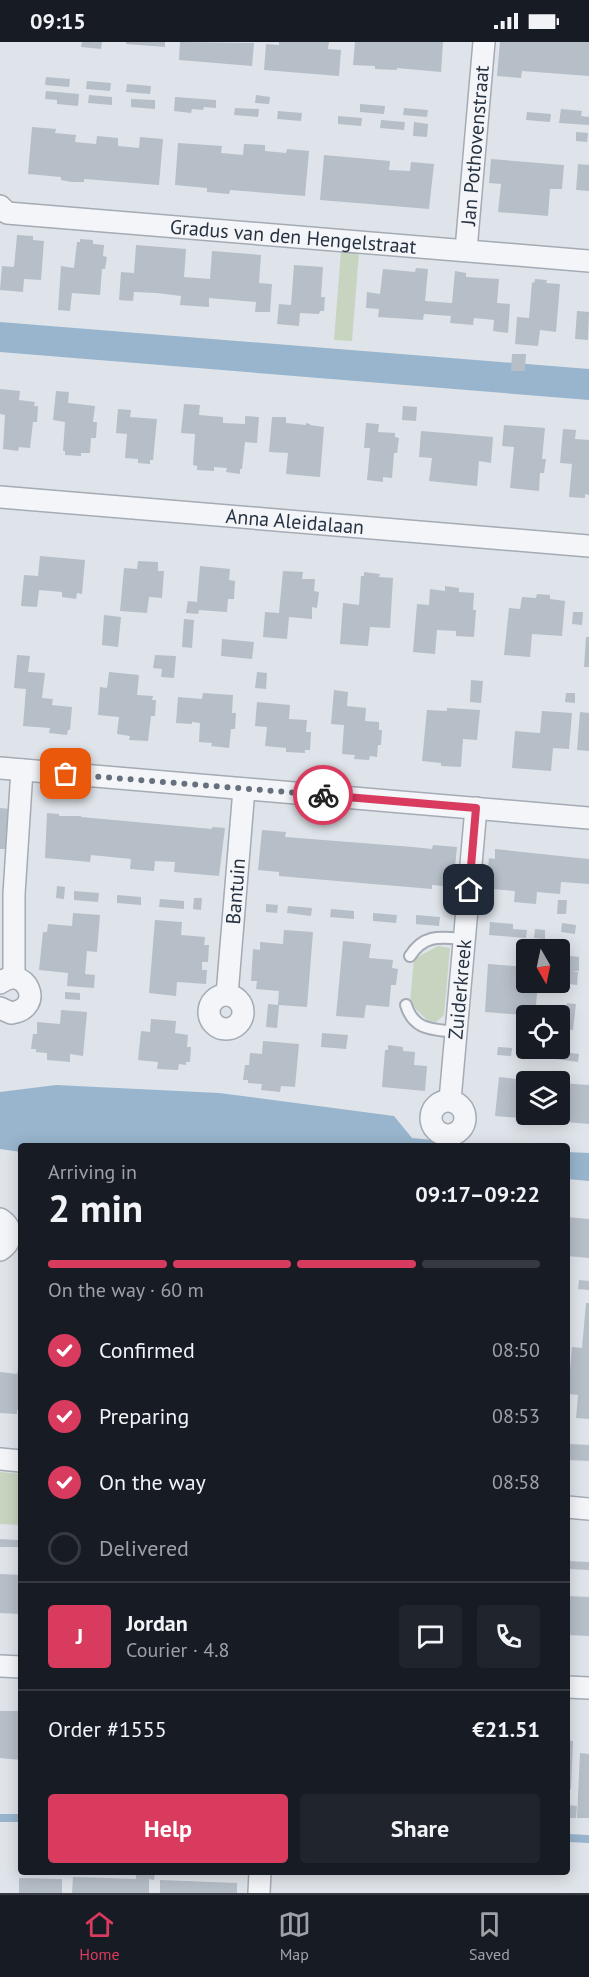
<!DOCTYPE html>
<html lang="en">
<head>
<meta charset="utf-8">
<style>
	:root { --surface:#171b24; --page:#20242c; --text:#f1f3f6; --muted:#9ea1a6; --line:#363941; --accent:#d93b5e }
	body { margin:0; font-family:"PT Sans",sans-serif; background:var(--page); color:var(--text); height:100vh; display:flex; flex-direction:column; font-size:22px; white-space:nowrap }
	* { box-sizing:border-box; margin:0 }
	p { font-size:20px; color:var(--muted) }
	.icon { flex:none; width:33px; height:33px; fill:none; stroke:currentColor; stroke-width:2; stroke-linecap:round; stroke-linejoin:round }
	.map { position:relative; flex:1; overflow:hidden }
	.side { position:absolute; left:18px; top:1101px; width:552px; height:732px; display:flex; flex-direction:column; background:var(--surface); border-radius:6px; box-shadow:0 3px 15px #0003 }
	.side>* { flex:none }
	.needle { width:39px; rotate:171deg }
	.fabs { position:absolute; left:516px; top:897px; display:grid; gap:12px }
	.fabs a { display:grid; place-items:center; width:54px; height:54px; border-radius:6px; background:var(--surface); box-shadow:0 3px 15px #0003; font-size:30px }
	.pin { position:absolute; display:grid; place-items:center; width:51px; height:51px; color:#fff; margin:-26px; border-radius:12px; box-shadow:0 3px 9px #0006 }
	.courier { position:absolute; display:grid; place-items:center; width:60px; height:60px; margin:-30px; border:4px solid #d93b5e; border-radius:50%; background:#fff; color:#222; box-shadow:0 2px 8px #0007 }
	.summary em { font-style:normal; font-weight:700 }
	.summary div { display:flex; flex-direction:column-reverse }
	.summary { display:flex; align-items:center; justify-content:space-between; height:102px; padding:0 30px }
	h1 { font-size:39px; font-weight:700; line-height:45px }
	.bar { display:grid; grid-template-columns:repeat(4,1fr); gap:9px 6px; align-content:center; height:72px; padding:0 30px }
	.bar i { height:8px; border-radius:4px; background:var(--line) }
	.bar .on { background:var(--accent) }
	.bar p { grid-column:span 4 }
	.line { display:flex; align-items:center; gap:15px; padding:0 30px; border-top:2px solid var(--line) }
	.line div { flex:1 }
	.round { display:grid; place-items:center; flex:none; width:63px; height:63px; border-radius:6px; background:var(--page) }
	ol { padding:0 30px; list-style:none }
	li { display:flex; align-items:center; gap:18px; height:66px }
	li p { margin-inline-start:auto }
	li .icon { padding:6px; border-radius:50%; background:var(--accent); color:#fff; stroke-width:4 }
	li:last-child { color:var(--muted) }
	li i { width:33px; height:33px; border:3px solid var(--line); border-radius:50% }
	.button { display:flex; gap:12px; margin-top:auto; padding:12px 30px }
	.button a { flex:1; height:69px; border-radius:6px; background:var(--accent); color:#fff; font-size:24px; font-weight:700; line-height:69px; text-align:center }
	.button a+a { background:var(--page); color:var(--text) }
	.status { display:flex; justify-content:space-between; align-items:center; height:42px; padding:0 30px; background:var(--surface); direction:ltr }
	.status svg { height:16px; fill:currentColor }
	.dock { display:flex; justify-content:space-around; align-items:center; height:84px; border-top:2px solid var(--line); background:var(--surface); font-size:16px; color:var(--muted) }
	.dock a { display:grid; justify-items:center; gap:3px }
	.dock .on { color:var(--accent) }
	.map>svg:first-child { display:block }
	.green { fill:#c7d4c0 }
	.water { fill:#98b5cd }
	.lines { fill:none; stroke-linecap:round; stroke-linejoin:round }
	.stream { stroke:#98b5cd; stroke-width:8 }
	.building { fill:#b6bec7 }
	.lane-casing { stroke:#a4abb4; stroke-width:14 }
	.street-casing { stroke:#a4abb4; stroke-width:24 }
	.lane { stroke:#f3f5f8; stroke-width:10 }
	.street { stroke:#f3f5f8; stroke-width:21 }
	.done { stroke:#67717d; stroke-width:6; stroke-dasharray:0 10.8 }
	.route { stroke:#d93b5e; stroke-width:8 }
	.labels { text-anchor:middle; stroke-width:4.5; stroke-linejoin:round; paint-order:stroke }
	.street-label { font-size:20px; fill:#273342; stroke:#eff3f7 }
</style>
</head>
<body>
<div class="status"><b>09:15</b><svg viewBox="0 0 49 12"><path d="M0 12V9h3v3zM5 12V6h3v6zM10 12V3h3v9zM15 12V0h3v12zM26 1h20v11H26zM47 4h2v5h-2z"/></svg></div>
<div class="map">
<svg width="589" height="1851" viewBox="0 0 589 1851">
	<rect width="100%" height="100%" fill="#dfe4ea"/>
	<path class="green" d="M341,209l18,1 -7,89 -18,-1z
		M438,904l12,2 -6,67 -8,7 -8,-1 -18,-18 4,-44z
		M0,1430l21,2v51l-21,-1z"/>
	<path class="water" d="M0,280l589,47v31l-589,-48z
		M56,1043l163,8 175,23 18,22 84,8h-475v6l-21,-3v-57z
		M567,1110l22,1v28l-22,-2z"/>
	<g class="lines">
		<path class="stream" d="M0,1776h21
			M567,1796l22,1"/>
	</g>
	<path class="building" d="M82,0h20l-1,7 -20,-2z
		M126,0h39v5l-39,-3z
		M180,0l74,1 -2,23 -73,-6z
		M279,0h50l-1,7 13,1 -2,26 -75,-6 2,-26 13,1z
		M355,0h88l-2,30 -44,-4v2l-22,-1v-3l-22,-1z
		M500,0h89v34l-67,-5 -1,7 -24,-2z
		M46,35l24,2 -1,8 -24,-2z
		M87,39l24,2 -1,8 -24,-2z
		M127,42l24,2 -1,8 -24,-2z
		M46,49l33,3 -1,12 -21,-2v-4l-12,-1z
		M89,53l23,2v8l-24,-2z
		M256,53l14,2 -1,7 -14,-1z
		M175,55l41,3v8l-12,-1 -1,3 -11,-1 -1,4 -17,-2z
		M131,57l24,1v9l-24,-2z
		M360,62l25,2 -1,8 -24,-2z
		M235,66l24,1 -1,8 -24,-2z
		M404,66l24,2 -1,7 -24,-2z
		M561,67l21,2 -1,5 8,1v8l-30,-2z
		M278,69l24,2 -1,8 -24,-2z
		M527,70l24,2 -1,8 -24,-2z
		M338,74l24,2 -1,8 -23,-2z
		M381,78l24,2 -1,8 -24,-2z
		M414,80l14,2 -1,13 -14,-1z
		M32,85l24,2 -1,4 21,2 -1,7 21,2 1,-8 21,2v8l21,2 1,-11 23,2 -4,46 -75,-6v3h-12l-11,-2v-3l-33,-3z
		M576,90l12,1 -1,9 -11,-1z
		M178,101l44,3 -1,7 22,2 1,-11 21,1v6l21,2 1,-4 22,2 -4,45 -75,-6 -1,4 -22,-2v-4l-32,-3z
		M324,113l66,6 -1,9 21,1 1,-9 23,2 -5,45 -109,-9z
		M491,117l73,6 -2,24h-12l-2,27 -50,-4 3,-28 -12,-1z
		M578,122l11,1v26l-13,-1z
		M17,193l16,1v4l11,1 -3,39 -17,-1 -1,13 -23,-2 2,-24 12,1z
		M80,197l13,1v4l11,1 -1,11 4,1 -2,12h-3l-2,26 -28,-2 -2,18 -12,-1 3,-44 13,2 3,-26h3z
		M136,203l50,4 -2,28 26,2 2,-28 49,4 -2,28 13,1 -2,28h-15l1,-10 -47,-4v9l-15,-1 -14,-1 1,-9 -24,-3 -23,-1 -1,9 -14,-1 2,-28 13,1z
		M294,223l29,2 -2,30h4l-1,14h-4l-1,3 -19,-1 -1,13 -22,-2 2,-20 12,1z
		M416,226l12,1 -3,32 27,2 3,-32 11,2v4l33,2 -2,24 13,1 -2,29 -15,-2 1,-11 -20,-2 -1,7 -23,-2 1,-7 -27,-2 -1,6 -45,-3 1,-8 -13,-1 1,-16 13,2 3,-25 32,3z
		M535,237l12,1 -1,3 14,1 -4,48 -16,-2 -2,16 -23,-2 2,-27 12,1 3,-36 2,1z
		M577,269l12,1 -1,28 -13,-1z
		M512,312h14l-1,17h-14z
		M0,347l20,2 -1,9 16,2 -1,4h4l-1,16h-4l-3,26 -11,-1 -1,4 -15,-2 2,-34 -5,-1z
		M56,349l13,1 -1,11 27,3 -2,16h4l-1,16h-5l-1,15h-9v3l-16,-1v-4h-2l2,-29 -12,-2z
		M184,362l16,1 -1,10 24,2v6l22,1v-8l14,1 -2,26 -12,-1 -3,27h-2v5l-14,-2 1,-4 -13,-1v4l-17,-1v-4l-4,-1 2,-31 -14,-1z
		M403,364l14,1 -1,14 -14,-1z
		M118,367l13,1 -1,7 27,2 -4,41h-3v4l-12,-1v-4l-13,-1 2,-24 -11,-1z
		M272,375h14v6l20,2v-2l4,1v1l14,2 -4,50 -34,-3 2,-21 -19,-1z
		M366,381l13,1 -1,8 17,1v4l4,1 -2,15h-3l-2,25 -9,-1v5l-16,-2 3,-32h-6z
		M504,383l41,3 -3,31h4l-2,14h-4l-1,18 -29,-3 4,-41 -12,-1z
		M563,387l13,1 -1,9 14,1v55l-4,-1v4l-16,-1 3,-33 -12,-1z
		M421,389l72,6 -2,26 -12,-2 -2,25 -48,-5 3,-23 -13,-1z
		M40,514l45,4 -3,34 -5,-1 -1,6 -14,-2v-5l-23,-2 -2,17 -16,-1 3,-31 14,1z
		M138,519l20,1v9h6l-2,27 -13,-1 -2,16 -27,-2 4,-43 13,1z
		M200,524l30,3 -1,11 6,1 -1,18h-6l-1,13 -28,-2 -1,4 -12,-1 2,-12 9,1z
		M283,529l20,1 -1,7h13l-1,12 5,1 -2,16 -5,-1v12l-23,-2 -2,22 -24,-2 2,-25 14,1z
		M364,530l16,2 -1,3 14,1 -3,50 -20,-1 -2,19 -28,-2 3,-41 16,2 2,-29h3z
		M445,544l14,2v4l15,1 -1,17h3l-2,27 -18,-1v-5l-19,-1 -2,24 -22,-2 4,-48 12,1 1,-16 15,2z
		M537,552l13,1v4l15,2 -3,35 -30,-2 -2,23 -26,-2 5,-47 11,1 2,-12 14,1z
		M573,570h10l-1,13 -10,-1z
		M104,573l17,2 -3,30 -16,-2z
		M184,577l10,1 -2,28 -10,-1z
		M586,595h3v30h-5z
		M222,597l32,3 -2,17 -31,-3z
		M17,613l13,1 -2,16 17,1 -3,25 11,1 -1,6 20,2 -2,23h-2l-1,5 -18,-2 1,-5 -27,-2 3,-37 -12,-1z
		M155,613l21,1 -2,22 -13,-1 1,-8 -9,-1z
		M109,630l30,3 -2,20 16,1 -1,4h4l-1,16h-4l-3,25 -19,-1 1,-4 -13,-2 2,-17 -21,-2 2,-28 7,1z
		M257,630l10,1 -1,16 -11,-1z
		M471,638l12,1 -2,22 -11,-1z
		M334,648l14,2 -1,14 19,2 -1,13 14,1v8h3l-1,15h-3l-1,12 -7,-1 -1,4 -15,-1 1,-4 -13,-1 2,-29 -13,-1z
		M203,651l30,2 -1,18h4l-1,16h-4l-2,19 -18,-2 1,-3 -13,-1 1,-19 -8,-1v2l-16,-1 2,-26 24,2z
		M566,651h9v10l-10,-1z
		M257,660l33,3 -1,14 18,1 -1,12h5l-1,18h-5v3l-19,-1v-4l-21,-2 2,-19 -12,-1z
		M447,666l33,2 -3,30 -14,-1 -2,28 -20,-1v-3l-19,-2 5,-51 20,1z
		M542,669l30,2 -3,36 -16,-1 -2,23 -39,-3 3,-37 25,2z
		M580,670l9,1v38l-12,-1z
		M0,766l10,1 -4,40h-6z
		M47,771l12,1v2h22v1l131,12v-2l13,1 -6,48 -45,-4 1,-10 -20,-1 -1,10 -24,-2 1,-10 -40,-4 -1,7 -45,-4z
		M262,788l24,2 -1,5 128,10 19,2 1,-4 24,2 -4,40 -21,-2v4l-130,-11 -23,-2v-4l-21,-2z
		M495,807l94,10v25l-28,-2 -1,12 -23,-2 -1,12 -22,-2 1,-11 -23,-2 1,-9 -6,-1 2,-21 6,1z
		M57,844l8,1 -1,12 -8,-1z
		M74,849l25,2 -1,9 -24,-2z
		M117,853l24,2v8l-24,-2z
		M194,856h8l-1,12 -8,-1z
		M160,857l24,2v8l-25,-2z
		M558,858h9l-1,14h-9z
		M266,862l12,1 -1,8 -11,-1z
		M288,864l24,2 -1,8 -24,-3z
		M331,867l23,2v8l-24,-2z
		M73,871l27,2 -3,37 -10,-1 -2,23 10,1 -1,13 -27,-2 1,-13 -29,-3 4,-38h4l1,-8 24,2z
		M373,871l24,2 -1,8 -23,-2z
		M416,873l24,2 -1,9 -23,-2z
		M155,878l27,2 -1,13 24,2 -1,8h5l-1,17h-6v8h5l-1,14 -29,-2 -1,14 -27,-3z
		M490,880l23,2v5l14,1 -1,8 -37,-3z
		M562,881l14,2 -1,9 -14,-2z
		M535,887l10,1v9l-11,-1z
		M284,888l29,2 -6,75 -28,-2 -2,23 -11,-1 2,-23 10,1 1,-14 -23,-2 1,-8h-6l2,-32 7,1v-8l23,2z
		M343,899l28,3 -2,14 24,2 -1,8 6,1 -2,15v1h-5l-2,22 -23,-2 -2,13 -28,-2z
		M539,903l25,2 -1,14h-3v-11h-21z
		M570,914l9,1v14h-7l6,1 -1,13 -8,-1z
		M488,922l38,3v15h12l-3,34 -50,-4z
		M65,950l15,1v7l-15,-1z
		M567,961l9,1 -3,26 -9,-1z
		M61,968l26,2 -4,44 -13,-2v8l-23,-2v-7l-11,-1v-3h-5l2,-15h4v-12l23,2z
		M151,977l25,2 -1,12 13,2 -1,12h4l-1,15h-4v3l-7,-1 -1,6 -21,-1 1,-7 -20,-2 3,-29 9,1z
		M322,991l26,2 -2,14 -25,-2z
		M263,999l36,3 -4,43 -14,-1 -1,6 -19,-2 1,-6 -14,-1v-3h-5l2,-15h4l1,-12 12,1z
		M388,1003l15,2v4l12,1 -1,13 13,1 -2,25 -43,-4 3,-37h3z
		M498,1005l14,1 -1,8 -14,-1z
		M524,1005l12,1 -1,8 -12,-1z
		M556,1009l23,3 -1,8 -23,-3z
		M499,1035l27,3v34h34v-31l29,2v39l-94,-8z
		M567,1175l22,2v39l-22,-2z
		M579,1238l10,1v9l-11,-1z
		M586,1261h3v116l-13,-1 2,-23 -10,-1 4,-47 10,1z
		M18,1328h3v40h-4v4l-17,-1v-41l17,2z
		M570,1402l19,1v16l-21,-1z
		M0,1497l18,1v7h-18z
		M568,1519l21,1v8l-21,-1z
		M0,1532l21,1v39l-21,-1z
		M567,1554l22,1v39l-22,-1z
		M0,1669h21v49l-21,-2z
		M567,1698l6,1 -2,48h-4z
		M580,1711l9,1v64h-12z
		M569,1763l8,1 -1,12h-8z
		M143,1830h12l-1,8 -5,-1v14h-77l1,-16 63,2v-4h6z
		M19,1836l43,1v14h-43z
		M160,1838l77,3v10h-77z"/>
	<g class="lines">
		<g class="lane-casing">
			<path id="lane" d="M410,914c14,-22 30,-19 54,-17
				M406,963c8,26 27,24 50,27"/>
		</g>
		<g class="street-casing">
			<g id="street">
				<path id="s1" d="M0,164l7,7 582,48"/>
				<path id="s2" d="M466,208l18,-208"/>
				<path id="s3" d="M0,455l589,49"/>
				<path d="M0,726l589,50"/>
				<path d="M14,935v-83l8,-124"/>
				<path d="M0,941c25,-20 47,25 11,30l-11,-5"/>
				<path id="s4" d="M227,953l17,-206"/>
				<circle cx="226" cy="970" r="17"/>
				<path id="s5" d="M450,1058l26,-292"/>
				<circle cx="448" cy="1076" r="17"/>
				<path d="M0,1177c13,8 13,23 0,31"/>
				<path d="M0,1417l21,2"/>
				<path d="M567,1465l22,2"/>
				<path d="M0,1624l21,1"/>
				<path d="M567,1645l22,1"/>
				<path d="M259,1851l1,-21"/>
			</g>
		</g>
		<use href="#lane" class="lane"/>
		<use href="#street" class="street"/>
	</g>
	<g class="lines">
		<path class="done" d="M66,732l257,21"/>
		<path class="route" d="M323,753l153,13 -7,82"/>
	</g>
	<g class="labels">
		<g class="street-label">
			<text dy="7" stroke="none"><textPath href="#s2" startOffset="105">Jan Pothovenstraat</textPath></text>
			<text dy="7" stroke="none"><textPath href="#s1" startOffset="297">Gradus van den Hengelstraat</textPath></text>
			<text dy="7" stroke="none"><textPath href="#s3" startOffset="296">Anna Aleidalaan</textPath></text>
			<text dy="7" stroke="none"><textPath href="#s4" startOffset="104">Bantuin</textPath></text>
			<text dy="7" stroke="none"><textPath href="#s5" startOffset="111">Zuiderkreek</textPath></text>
		</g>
	</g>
</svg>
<div class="fabs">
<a><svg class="needle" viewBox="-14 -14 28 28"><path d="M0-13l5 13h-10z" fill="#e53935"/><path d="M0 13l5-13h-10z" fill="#9ea1a6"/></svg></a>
<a><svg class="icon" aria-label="locate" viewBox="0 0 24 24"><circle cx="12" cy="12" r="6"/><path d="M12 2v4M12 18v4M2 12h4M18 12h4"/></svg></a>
<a><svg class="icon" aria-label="layers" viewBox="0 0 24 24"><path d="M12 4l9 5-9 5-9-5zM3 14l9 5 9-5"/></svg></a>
</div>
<div class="pin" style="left:66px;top:732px;background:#ea580c"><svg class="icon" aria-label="bag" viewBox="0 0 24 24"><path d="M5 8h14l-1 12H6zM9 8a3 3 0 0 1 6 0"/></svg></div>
<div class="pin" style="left:469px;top:848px;background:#1f2937"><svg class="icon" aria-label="home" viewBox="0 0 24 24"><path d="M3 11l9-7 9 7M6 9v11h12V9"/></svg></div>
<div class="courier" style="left:323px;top:753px"><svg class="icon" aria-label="bike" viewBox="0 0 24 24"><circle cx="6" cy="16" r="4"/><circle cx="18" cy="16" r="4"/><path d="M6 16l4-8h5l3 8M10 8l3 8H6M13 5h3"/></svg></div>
<section class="side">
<div class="summary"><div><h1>2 min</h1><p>Arriving in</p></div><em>09:17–09:22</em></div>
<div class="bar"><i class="on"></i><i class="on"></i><i class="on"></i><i></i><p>On the way · 60 m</p></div>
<ol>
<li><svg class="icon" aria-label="check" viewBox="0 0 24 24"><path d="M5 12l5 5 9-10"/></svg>Confirmed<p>08:50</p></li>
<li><svg class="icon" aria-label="check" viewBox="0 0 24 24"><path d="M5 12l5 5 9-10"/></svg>Preparing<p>08:53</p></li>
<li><svg class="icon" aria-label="check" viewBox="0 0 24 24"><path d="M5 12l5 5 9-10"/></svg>On the way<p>08:58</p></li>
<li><i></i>Delivered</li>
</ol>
<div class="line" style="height:108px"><b class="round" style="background:var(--accent);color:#fff">J</b><div><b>Jordan</b><p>Courier · 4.8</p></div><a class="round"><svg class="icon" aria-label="chat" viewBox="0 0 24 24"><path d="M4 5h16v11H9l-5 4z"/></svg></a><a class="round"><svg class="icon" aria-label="phone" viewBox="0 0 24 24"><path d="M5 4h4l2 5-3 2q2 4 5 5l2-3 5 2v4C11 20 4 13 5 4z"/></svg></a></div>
<div class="line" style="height:78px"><div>Order #1555</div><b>€21.51</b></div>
<div class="button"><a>Help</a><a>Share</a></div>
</section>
</div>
<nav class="dock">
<a class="on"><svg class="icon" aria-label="home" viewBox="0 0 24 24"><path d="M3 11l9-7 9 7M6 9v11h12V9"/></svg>Home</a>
<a><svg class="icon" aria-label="map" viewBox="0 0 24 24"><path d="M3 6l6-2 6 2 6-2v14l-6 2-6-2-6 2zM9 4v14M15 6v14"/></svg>Map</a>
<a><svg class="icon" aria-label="saved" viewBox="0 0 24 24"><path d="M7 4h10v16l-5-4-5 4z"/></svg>Saved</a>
</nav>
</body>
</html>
